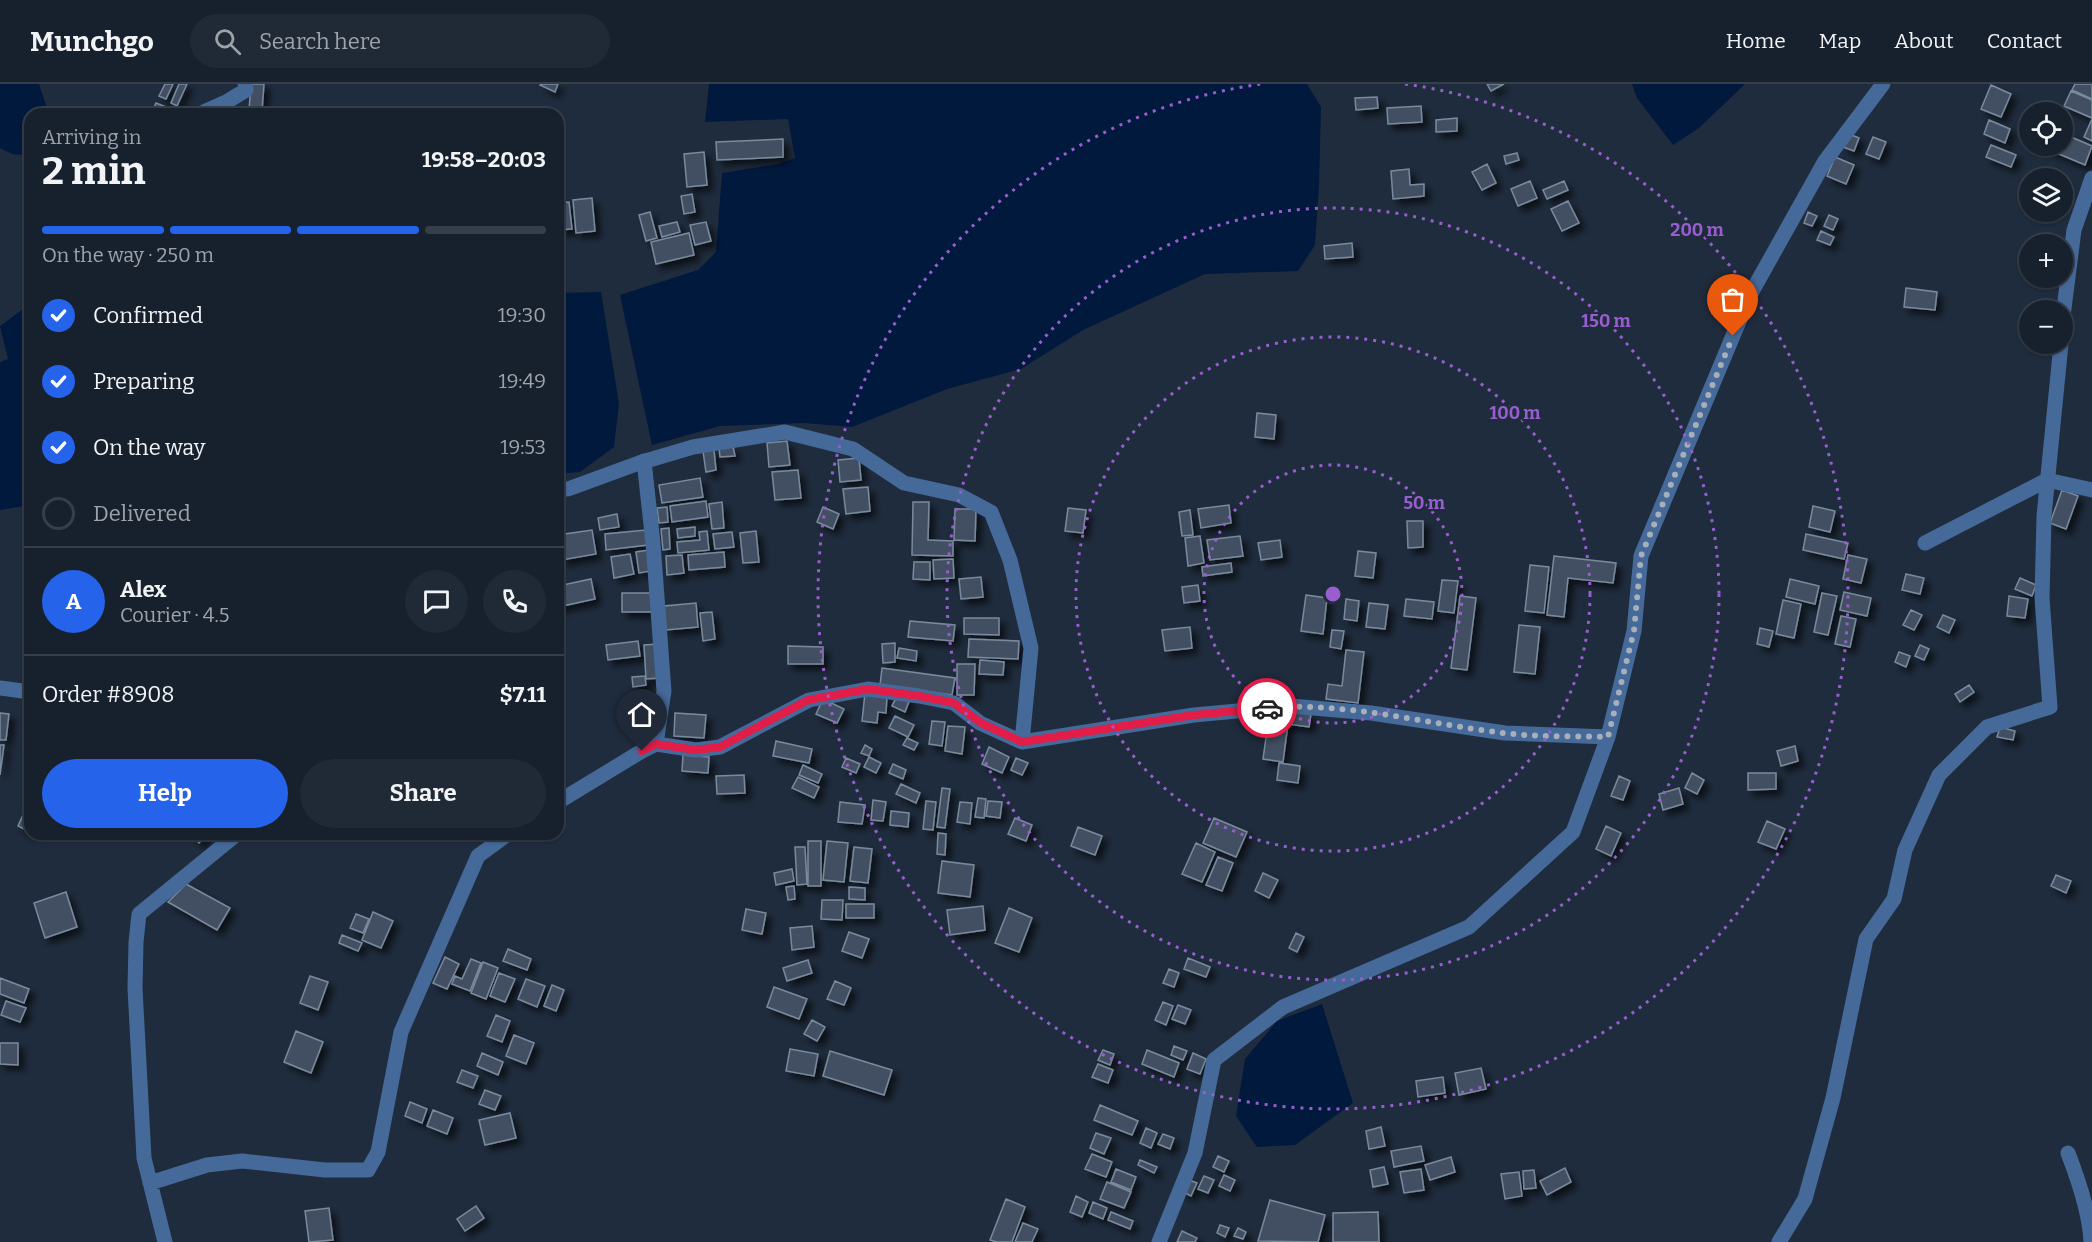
<!DOCTYPE html>
<html lang="en">
<head>
<meta charset="utf-8">
<style>
	:root { --surface:#17212e; --page:#202936; --text:#f1f3f6; --muted:#9ea3aa; --line:#363e4a; --accent:#2563eb }
	body { margin:0; font-family:Bitter,serif; background:var(--page); color:var(--text); height:100vh; display:flex; flex-direction:column; font-size:22px; white-space:nowrap }
	* { box-sizing:border-box; margin:0 }
	p { font-size:20px; color:var(--muted) }
	.icon { flex:none; width:33px; height:33px; fill:none; stroke:currentColor; stroke-width:2; stroke-linecap:round; stroke-linejoin:round }
	.map { position:relative; flex:1; overflow:hidden }
	.drawer { position:absolute; left:24px; top:24px; width:540px; height:732px; display:flex; flex-direction:column; background:var(--surface); border-radius:18px; box-shadow:0 2px 4px #0004,0 0 0 2px var(--line) }
	.drawer>* { flex:none }
	.fabs { position:absolute; left:2019px; top:18px; display:grid; gap:12px }
	.fabs a { display:grid; place-items:center; width:54px; height:54px; border-radius:50%; background:var(--surface); box-shadow:0 2px 4px #0004,0 0 0 2px var(--line); font-size:30px }
	.pin { position:absolute; display:grid; place-items:center; width:51px; height:51px; color:#fff; margin:-62px -26px; border-radius:50% 50% 50% 0; rotate:-45deg; box-shadow:0 0 6px #0007 }
	.pin .icon { rotate:45deg }
	.courier { position:absolute; display:grid; place-items:center; width:60px; height:60px; margin:-30px; border:4px solid #e11d48; border-radius:50%; background:#fff; color:#222; box-shadow:0 2px 8px #0007 }
	.head em { font-style:normal; font-weight:700 }
	.head div { display:flex; flex-direction:column-reverse }
	.head { display:flex; align-items:center; justify-content:space-between; height:102px; padding:0 18px }
	h1 { font-size:39px; font-weight:700; line-height:45px }
	.bar { display:grid; grid-template-columns:repeat(4,1fr); gap:9px 6px; align-content:center; height:72px; padding:0 18px }
	.bar i { height:8px; border-radius:4px; background:var(--line) }
	.bar .active { background:var(--accent) }
	.bar p { grid-column:span 4 }
	.line { display:flex; align-items:center; gap:15px; padding:0 18px; border-top:2px solid var(--line) }
	.line div { flex:1 }
	.round { display:grid; place-items:center; flex:none; width:63px; height:63px; border-radius:32px; background:var(--page) }
	ol { padding:0 18px; list-style:none }
	li { display:flex; align-items:center; gap:18px; height:66px }
	li p { margin-inline-start:auto }
	li .icon { padding:6px; border-radius:50%; background:var(--accent); color:#fff; stroke-width:4 }
	li:last-child { color:var(--muted) }
	li i { width:33px; height:33px; border:3px solid var(--line); border-radius:50% }
	.button { display:flex; gap:12px; margin-top:auto; padding:12px 18px }
	.button a { flex:1; height:69px; border-radius:36px; background:var(--accent); color:#fff; font-size:24px; font-weight:700; line-height:69px; text-align:center }
	.button a+a { background:var(--page); color:var(--text) }
	header { display:flex; align-items:center; gap:36px; box-sizing:border-box; height:84px; padding:0 30px; background:var(--surface); border-bottom:2px solid var(--line) }
	header strong { font-size:28px }
	nav { display:flex; gap:33px; margin-inline-start:auto; font-size:21px }
	.search { width:420px; height:54px; background:var(--page); display:flex; align-items:center; gap:15px; box-sizing:border-box; padding:0 21px; border-radius:33px; color:var(--muted); font-size:22px }
	.map>svg:first-child { display:block }
	.water { fill:#00193d }
	.building { fill:#425062; stroke:#7a8a9d; stroke-width:1.5; filter:url(#shadow) }
	.lines { fill:none; stroke-linecap:round; stroke-linejoin:round }
	.minor { stroke:#456998; stroke-width:15 }
	.done { stroke:#a6afba; stroke-width:6; stroke-dasharray:0 10.8 }
	.route { stroke:#e11d48; stroke-width:8 }
	.ring { fill:none; stroke:#985ecf; stroke-width:3; stroke-dasharray:3 6 }
	.centre { fill:#985ecf; stroke:#1f2c3d; stroke-width:3 }
	.ring-label { font-size:18px; text-anchor:middle; font-weight:bold; fill:#985ecf; stroke:#1f2c3d; stroke-width:4.5; stroke-linejoin:round; paint-order:stroke }
</style>
</head>
<body>
<header>
<strong>Munchgo</strong>
<div class="search"><svg class="icon" aria-label="search" viewBox="0 0 24 24"><circle cx="10" cy="10" r="6"/><path d="M15 15l6 6"/></svg>Search here</div>
<nav><a>Home</a><a>Map</a><a>About</a><a>Contact</a></nav>
</header>
<div class="map">
<svg width="2092" height="1158" viewBox="0 0 2092 1158">
	<defs>
		<filter id="shadow"><feDropShadow dx="5.5" dy="5.5" stdDeviation="3" flood-color="#0009"/></filter>
	</defs>
	<rect width="100%" height="100%" fill="#1f2c3d"/>
	<path class="water" d="M0,0h39l10,30h-19v37c-11,7 -19,3 -30,-3z
		M709,0h598l14,23 -2,78 -4,60 -17,26 -93,3 -122,56 -62,39 -74,20 -95,38 -48,-4 -84,3 -68,19 -32,-150 78,-25 18,-18 6,-79 56,-9 17,-6 -7,-39 -83,3z
		M1632,0h113l-46,44 -26,17 -36,-47z
		M601,208l18,112 -5,43 -34,25 -22,2v-181z
		M30,220v201l-30,5v-148l8,-3 -8,-33z
		M1322,920l31,99 -58,42 -38,2 -21,-31 9,-57 32,-38z"/>
	<path class="building" d="M165,0h8l-7,15 -7,-3z
		M179,0h8l-10,22 -6,-3z
		M251,0h13l-2,27 -13,-1z
		M541,0h17l-3,8 -15,-7z
		M1487,0h17l-13,7z
		M2075,0h17v15l-20,-9z
		M1991,1l20,9 -10,23 -20,-8z
		M2071,7l21,9v18l-28,-12z
		M1377,13l1,11 -22,2 -1,-12z
		M156,19l10,4 -3,7h-12z
		M1421,22l1,16 -34,2 -1,-16z
		M1457,34v13l-21,1v-12z
		M2092,35v22l-8,-4z
		M1989,36l21,9 -5,14 -21,-9z
		M2062,49l30,13 -7,19 -45,-19h22z
		M1849,50l10,4 -5,13 -11,-4z
		M1873,53l13,5 -7,17 -13,-5z
		M783,55v18l-66,3 -1,-18z
		M1991,61l25,10 -5,12 -25,-10z
		M704,68l3,33 -20,2 -3,-33z
		M1517,69l2,7 -13,4 -2,-8z
		M1835,73l19,8 -8,19 -19,-8z
		M1487,80l9,19 -14,7 -10,-18z
		M1409,85l1,16 14,-1v12l-31,3 -2,-28z
		M1530,97l7,17 -19,8 -7,-17z
		M1564,97l4,9 -21,9 -4,-9z
		M692,110l3,18 -11,2 -3,-18z
		M592,114l3,33 -19,2 -3,-33z
		M1568,117l11,22 -17,8 -11,-22z
		M569,118l3,27 -14,1v-27z
		M650,128l7,26 -11,3 -7,-26z
		M1808,128l9,4 -5,10 -8,-3z
		M1829,131l9,4 -5,11 -9,-4z
		M677,138l3,10 -18,5 -3,-11z
		M706,138l5,19 -16,4 -5,-20z
		M1821,147l13,6 -4,8 -13,-5z
		M689,149l5,22 -38,9 -5,-22z
		M1352,159l1,14 -28,2 -1,-13z
		M1906,204l31,4 -2,18 -31,-3z
		M1257,329l19,2 -2,24 -19,-2z
		M787,357l3,24 -21,2 -2,-24z
		M733,362l2,10 -15,1 -1,-9z
		M714,366l2,20 -10,2 -3,-21z
		M859,374l2,22 -21,2 -2,-22z
		M798,386l3,28 -26,2 -3,-28z
		M700,394l3,19 -41,6 -3,-18z
		M868,403l2,24 -24,3 -3,-25z
		M2062,406l16,6 -12,33 -16,-6z
		M706,417l2,16 -36,5 -2,-16z
		M722,418l2,26 -12,1 -3,-25z
		M913,418h16l-1,38 25,1v15l-41,-1z
		M1229,421l2,18 -30,5 -3,-19z
		M1813,422l22,5 -5,21 -21,-5z
		M667,423l1,15 -9,1 -2,-15z
		M823,423l16,7 -6,15 -16,-7z
		M1068,424l18,2 -3,23 -18,-2z
		M955,425h21l-1,32 -21,-1z
		M1190,426l3,25 -11,1 -3,-24z
		M617,430l2,13 -19,3 -2,-12z
		M1407,437h16v26l-15,1z
		M695,443v9l-17,2 -1,-9z
		M669,444l1,21 -7,1 -2,-21z
		M592,446l4,24 -34,6 -4,-25z
		M646,446l2,15 -42,5 -1,-16z
		M707,447l2,19 -31,3 -1,-11 23,-2 -1,-8z
		M756,447l3,31 -16,1 -3,-30z
		M732,448l2,15 -19,2 -2,-15z
		M1806,450l42,9 -4,16 -41,-9z
		M1200,452l4,27 -16,3 -3,-28z
		M1240,452l3,20 -33,4 -3,-20z
		M1280,456l2,17 -21,3 -3,-17z
		M649,466l2,21 -12,2 -3,-21z
		M1358,467l18,2 -3,25 -18,-2z
		M724,468l1,15 -36,3 -1,-15z
		M630,470l4,20 -20,4 -3,-21z
		M682,471l2,18 -17,2 -1,-19z
		M1848,471l19,4 -6,24 -18,-4z
		M1554,472l62,7 -3,20 -45,-5 -4,39 -17,-2z
		M953,475l1,19 -20,1 -1,-19z
		M914,478h16v18l-17,-1z
		M1231,479l1,9 -29,4 -1,-9z
		M1530,481l19,2 -5,46 -19,-2z
		M1906,490l18,4 -4,16 -18,-4z
		M981,493l2,20 -22,2 -2,-20z
		M2020,494l16,7 -4,11 -17,-7z
		M591,495l4,20 -37,8v-21z
		M1790,495l29,7 -4,18 -29,-7z
		M1442,496l16,1 -4,32 -16,-2z
		M1198,501l2,16 -16,2 -2,-16z
		M1844,508l27,6 -4,18 -27,-6z
		M622,509h30v19h-30z
		M1822,509l15,3 -9,39 -14,-3z
		M1306,511l21,3 -4,36 -22,-3z
		M1460,512l16,2 -9,72 -16,-2z
		M2009,512l19,3 -3,19 -18,-2z
		M1346,515l13,2 -2,20 -13,-2z
		M1406,515l28,3 -2,17 -28,-3z
		M1783,516l18,4 -7,34 -18,-4z
		M696,519l2,24 -32,3 -2,-24z
		M1369,519l19,2 -3,24 -19,-2z
		M1911,526l11,5 -8,15 -11,-5z
		M712,528l3,27 -12,2 -3,-28z
		M1943,531l12,5 -6,13 -12,-6z
		M1841,532l15,3 -6,28 -15,-3z
		M964,534h35v17l-35,-1z
		M910,537l45,4 -2,16 -45,-4z
		M1519,541l21,2 -5,47 -21,-2z
		M1190,543l2,21 -27,3 -3,-21z
		M1760,544l13,3 -4,16 -12,-3z
		M1332,546l12,1 -3,18 -11,-2z
		M969,555l50,2 -1,18 -50,-2z
		M638,557l2,15 -32,4 -2,-15z
		M895,559v19l-12,1 -1,-19z
		M658,560l2,34 -14,1 -2,-34z
		M1920,561l9,4 -5,11 -9,-4z
		M788,562l35,1v17h-35z
		M899,564l18,3 -1,10 -19,-3z
		M1346,566l18,2 -6,51 -32,-4 2,-15 14,2z
		M1899,568l11,4 -4,11 -11,-5z
		M980,576l24,2 -1,13 -24,-1z
		M957,580h18l-1,31h-17z
		M882,584l73,10 -3,17 -72,-10z
		M645,592l1,9 -13,2 -1,-10z
		M1969,601l5,7 -14,10 -5,-8z
		M865,609l22,2 -1,18 -8,-1 -1,11 -15,-2z
		M898,610l12,5 -5,13 -13,-6z
		M823,615l21,10 -7,14 -21,-9z
		M1270,625l41,5 -2,13 -21,-3 -5,38 -20,-3z
		M0,629l9,1 -3,26h-6z
		M675,629l31,2 -2,23 -30,-2z
		M895,632l19,9 -6,12 -19,-9z
		M932,637l13,1 -3,24 -13,-2z
		M948,642l17,1 -3,27 -17,-3z
		M2000,643l15,4 -2,9 -16,-3z
		M907,654l11,5 -4,7 -11,-5z
		M776,657l36,8 -3,14 -36,-7z
		M0,661h4l-4,30z
		M865,661l7,4 -3,7 -8,-3z
		M1795,662l3,15 -17,5 -4,-15z
		M989,663l20,10 -7,16 -20,-9z
		M683,671l26,2 -1,16 -26,-2z
		M869,673l12,6 -5,10 -12,-6z
		M846,674l14,6 -4,9 -14,-6z
		M1016,674l12,5 -6,12 -11,-5z
		M1279,679l21,3 -2,17 -21,-3z
		M893,680l13,6 -3,9 -14,-6z
		M803,681l19,9 -4,9 -19,-8z
		M1692,689l12,7 -7,14 -12,-6z
		M1748,689h28v16l-28,1z
		M744,691l1,18 -28,1 -1,-18z
		M1619,692l11,5 -7,19 -12,-4z
		M798,693l21,10 -5,11 -22,-10z
		M901,700l19,9 -4,10 -20,-9z
		M942,704l8,1 -5,39 -8,-1z
		M1679,704l4,16 -20,6 -4,-16z
		M978,714l8,1 -2,19 -9,-1z
		M873,716l13,2 -3,19 -12,-1z
		M926,717l10,1 -3,28 -10,-1z
		M988,717l14,1 -2,16 -14,-2z
		M840,718l25,3 -3,19 -24,-2z
		M960,718l12,1 -2,21 -13,-2z
		M28,720l2,1v27l-12,-6z
		M891,727l18,2 -1,14 -18,-2z
		M1015,734l17,7 -6,16 -18,-7z
		M1214,734l33,14 -11,25 -33,-14z
		M1767,737l18,8 -9,20 -18,-7z
		M1606,742l15,7 -10,23 -15,-7z
		M1078,743l24,9 -7,19 -24,-9z
		M938,749l8,1 -1,21 -8,-1z
		M191,750h17l-9,9z
		M808,757h13v45h-13z
		M827,757l21,2 -4,39 -21,-2z
		M1196,759l19,9 -13,30 -20,-8z
		M795,763h10l2,37 -10,1z
		M854,763l18,2 -4,34 -18,-2z
		M1218,773l15,6 -11,28 -16,-6z
		M942,777l32,4 -4,32 -32,-4z
		M792,785l2,12 -18,4 -2,-12z
		M1263,789l15,7 -9,18 -14,-7z
		M2056,791l15,6 -5,12 -15,-7z
		M186,800l44,24 -13,22 -49,-28z
		M794,802l1,13 -7,1 -2,-13z
		M849,803l16,1v12l-16,-1z
		M66,808l11,35 -32,11 -11,-35z
		M822,816h21l-1,20 -21,-1z
		M846,820h28v14h-28z
		M983,822l2,24 -35,5 -3,-25z
		M1009,824l23,10 -13,34 -24,-9z
		M746,825l20,4 -4,21 -20,-4z
		M373,828l20,9 -12,27 -19,-8z
		M356,830l13,5 -6,14 -13,-5z
		M812,842l2,21 -22,3 -2,-22z
		M849,848l20,7 -7,19 -20,-7z
		M1296,849l8,4 -7,15 -8,-4z
		M342,851l20,8 -4,8 -19,-8z
		M508,865l23,10 -4,11 -24,-9z
		M445,873l14,7 -12,25 -14,-6z
		M1188,874l22,9 -4,10 -22,-8z
		M471,875l10,4 -11,28 -18,-7 3,-8 7,3z
		M808,876l4,13 -25,8 -4,-13z
		M483,878l15,6 -12,31 -15,-6z
		M1169,885l10,4 -5,14 -11,-4z
		M499,889l16,6 -10,23 -15,-6z
		M310,892l18,6 -10,28 -18,-7z
		M0,894l29,11 -5,14 -24,-9z
		M526,895l19,7 -8,21 -19,-8z
		M835,897l16,7 -7,17 -17,-6z
		M552,901l12,5 -8,21 -12,-5z
		M774,903l33,12 -8,20 -32,-12z
		M6,917l20,7 -6,14 -19,-7z
		M1163,918l10,4 -7,19 -11,-5z
		M1178,921l13,5 -6,14 -13,-5z
		M496,931l14,6 -8,21 -15,-6z
		M812,936l13,7 -8,14 -13,-7z
		M296,947l27,11 -12,31 -27,-11z
		M514,951l20,8 -8,21 -20,-8z
		M0,959h18v22l-18,-1z
		M1174,962l13,5 -4,9 -12,-5z
		M790,965l28,5 -4,22 -28,-5z
		M1103,966l11,4 -4,11 -12,-5z
		M1147,966l32,13 -5,14 -32,-13z
		M830,967l62,19 -8,25 -61,-19z
		M482,969l21,9 -5,13 -21,-9z
		M1193,969l13,6 -6,15 -13,-5z
		M1098,980l15,6 -5,13 -16,-6z
		M1481,984l5,21 -27,6 -4,-22z
		M462,986l16,6 -5,12 -16,-6z
		M1443,993l2,16 -27,4 -2,-16z
		M485,1006l16,6 -6,14 -16,-6z
		M410,1018l17,7 -5,14 -17,-7z
		M1100,1021l38,16 -6,14 -38,-15z
		M433,1026l20,8 -6,16 -20,-8z
		M510,1029l6,25 -31,7 -6,-25z
		M1381,1043l4,19 -16,3 -3,-18z
		M1146,1044l11,5 -6,15 -11,-5z
		M1096,1049l15,5 -7,16 -14,-6z
		M1163,1050l11,4 -4,11 -12,-5z
		M1421,1062l3,15 -30,6 -3,-16z
		M1092,1070l20,8 -6,15 -21,-8z
		M1218,1072l11,5 -5,11 -11,-5z
		M1451,1073l4,15 -25,8 -5,-15z
		M1140,1076l17,7 -3,6 -16,-8z
		M1384,1083l4,17 -15,3 -3,-17z
		M1565,1084l6,14 -24,13 -7,-14z
		M1116,1085l20,8 -5,13 -20,-8z
		M1421,1085l3,21 -20,3 -4,-21z
		M1534,1086l2,18 -12,1 -1,-18z
		M1519,1088l3,24 -17,3 -4,-25z
		M1224,1091l11,5 -5,11 -11,-5z
		M1204,1092l10,4 -6,13 -10,-4z
		M1186,1095l11,4 -6,13 -10,-5z
		M1107,1098l24,10 -7,16 -24,-9z
		M1076,1112l12,6 -6,15 -12,-5z
		M1006,1115l19,8 -13,35h-15l-7,-2z
		M1270,1116l55,15 -7,27 -60,-1z
		M1093,1118l14,6 -4,11 -14,-6z
		M476,1122l8,12 -19,13 -8,-12z
		M329,1124l4,32 -24,2 -4,-31z
		M1111,1128l22,9 -3,8 -22,-9z
		M1378,1128l1,30h-46v-29z
		M1023,1139l15,6 -6,13h-17z
		M1220,1141l9,3 -4,9 -8,-4z
		M1238,1144l8,4 -3,7 -9,-3z
		M1182,1147l15,7 -2,4h-18z"/>
	<g class="lines">
		<path class="minor" d="M199,30l29,-13 18,-11 -1,-6
			M2062,240l12,-94 18,-52
			M558,405h10l71,-26 54,-16 92,-15 68,17 51,34 55,12 32,17 19,48 21,88 -9,94
			M1925,459l122,-63 45,10
			M0,604l30,4
			M656,660l40,6 24,-3 89,-47 59,-11 51,7 35,7 26,20 42,19 172,-27 97,-9 80,7 134,20 103,4
			M558,718l84,-51 14,-7 8,-53 -11,-148 -9,-82
			M2068,1069c10,26 22,61 23,89
			M150,1099l57,-18 35,-4 83,9h43l10,-18 23,-120 77,-176 30,-22
			M165,1158l-21,-84 -9,-170 1,-46 3,-28 98,-80
			M1159,1158l36,-89 19,-93 69,-53 186,-80 104,-95 35,-95 26,-106 7,-75 109,-261 75,-134 58,-77
			M1779,1158l26,-43 28,-101 33,-159 28,-40 11,-49 34,-75 48,-48 63,-20 -8,-109 2,-82 17,-172"/>
	</g>
	<g class="lines">
		<path class="done" d="M1267,624c75,-7 161,16 236,25 34,4 70,3 105,4l26,-106 7,-75 92,-220"/>
		<path class="route" d="M642,667l14,-7 40,6 24,-3 88,-47 60,-11 51,7 35,7 27,20 41,19 172,-27 73,-7"/>
	</g>
	<g class="ring">
		<circle cx="1333" cy="510" r="129"/>
		<circle cx="1333" cy="510" r="257"/>
		<circle cx="1333" cy="510" r="386"/>
		<path d="M1405 0A515 515 0 1 1 1261 0"/>
	</g>
	<circle cx="1333" cy="510" r="9" class="centre"/>
	<g class="ring-label">
		<text x="1697" y="152">200 m</text>
		<text x="1606" y="243">150 m</text>
		<text x="1515" y="335">100 m</text>
		<text x="1424" y="425">50 m</text>
	</g>
</svg>
<div class="fabs">
<a><svg class="icon" aria-label="locate" viewBox="0 0 24 24"><circle cx="12" cy="12" r="6"/><path d="M12 2v4M12 18v4M2 12h4M18 12h4"/></svg></a>
<a><svg class="icon" aria-label="layers" viewBox="0 0 24 24"><path d="M12 4l9 5-9 5-9-5zM3 14l9 5 9-5"/></svg></a>
<a>+</a>
<a>−</a>
</div>
<div class="pin" style="left:1733px;top:252px;background:#ea580c"><svg class="icon" aria-label="bag" viewBox="0 0 24 24"><path d="M5 8h14l-1 12H6zM9 8a3 3 0 0 1 6 0"/></svg></div>
<div class="pin" style="left:642px;top:667px;background:#1f2937"><svg class="icon" aria-label="home" viewBox="0 0 24 24"><path d="M3 11l9-7 9 7M6 9v11h12V9"/></svg></div>
<div class="courier" style="left:1267px;top:624px"><svg class="icon" aria-label="car" viewBox="0 0 24 24"><path d="M5 17H2v-5l4-1 3-4h7l3 4 3 1v5h-3M9 17h6M6 11h13"/><circle cx="7" cy="17" r="2"/><circle cx="17" cy="17" r="2"/></svg></div>
<section class="drawer">
<div class="head"><div><h1>2 min</h1><p>Arriving in</p></div><em>19:58–20:03</em></div>
<div class="bar"><i class="active"></i><i class="active"></i><i class="active"></i><i></i><p>On the way · 250 m</p></div>
<ol>
<li><svg class="icon" aria-label="check" viewBox="0 0 24 24"><path d="M5 12l5 5 9-10"/></svg>Confirmed<p>19:30</p></li>
<li><svg class="icon" aria-label="check" viewBox="0 0 24 24"><path d="M5 12l5 5 9-10"/></svg>Preparing<p>19:49</p></li>
<li><svg class="icon" aria-label="check" viewBox="0 0 24 24"><path d="M5 12l5 5 9-10"/></svg>On the way<p>19:53</p></li>
<li><i></i>Delivered</li>
</ol>
<div class="line" style="height:108px"><b class="round" style="background:var(--accent);color:#fff">A</b><div><b>Alex</b><p>Courier · 4.5</p></div><a class="round"><svg class="icon" aria-label="chat" viewBox="0 0 24 24"><path d="M4 5h16v11H9l-5 4z"/></svg></a><a class="round"><svg class="icon" aria-label="phone" viewBox="0 0 24 24"><path d="M5 4h4l2 5-3 2q2 4 5 5l2-3 5 2v4C11 20 4 13 5 4z"/></svg></a></div>
<div class="line" style="height:78px"><div>Order #8908</div><b>$7.11</b></div>
<div class="button"><a>Help</a><a>Share</a></div>
</section>
</div>
</body>
</html>
